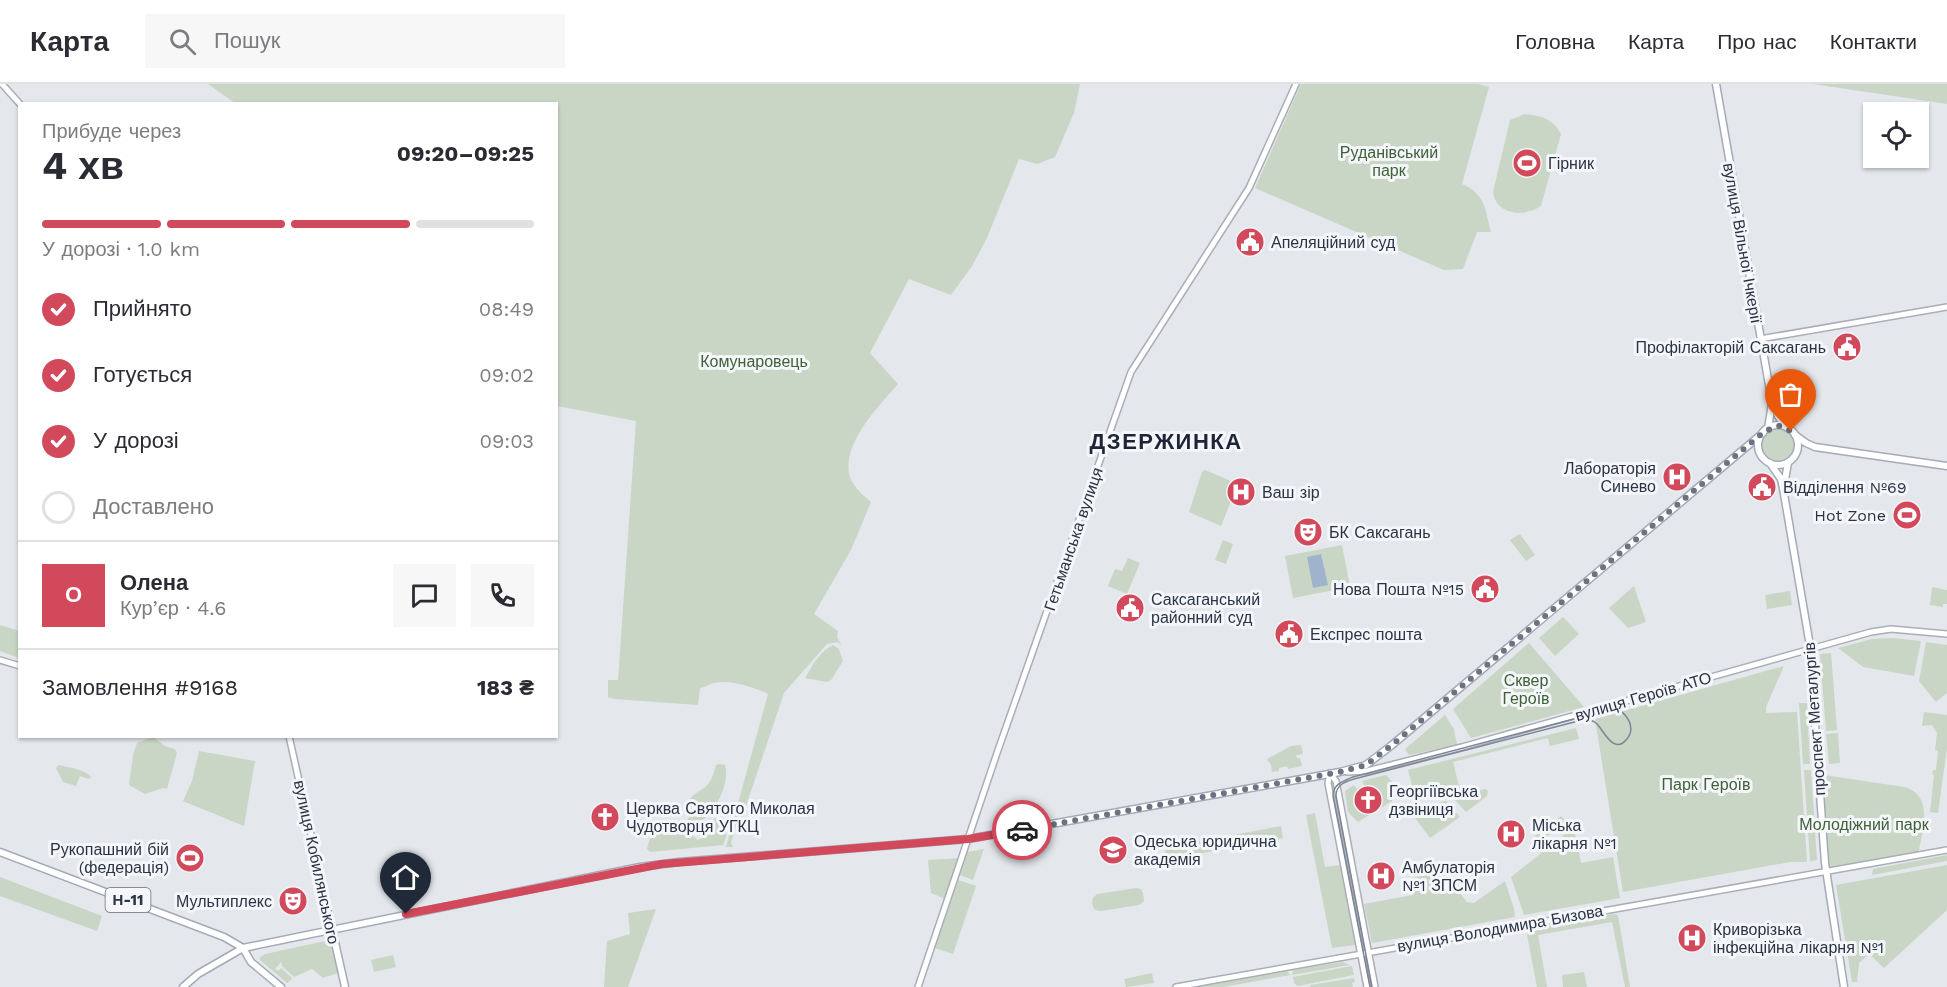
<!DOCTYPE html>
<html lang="uk">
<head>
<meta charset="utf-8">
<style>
	:root { --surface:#fff; --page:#f7f7f7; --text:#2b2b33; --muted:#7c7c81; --line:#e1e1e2; --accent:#d1495b }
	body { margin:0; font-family:"Work Sans",sans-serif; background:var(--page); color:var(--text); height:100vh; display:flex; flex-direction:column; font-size:22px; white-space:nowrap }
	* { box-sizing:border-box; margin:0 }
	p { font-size:20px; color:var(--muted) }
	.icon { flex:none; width:33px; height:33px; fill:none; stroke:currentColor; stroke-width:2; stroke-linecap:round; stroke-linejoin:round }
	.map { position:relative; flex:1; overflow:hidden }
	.sheet { position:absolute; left:18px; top:18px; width:540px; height:636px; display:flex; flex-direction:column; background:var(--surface); border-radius:0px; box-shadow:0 2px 4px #0004 }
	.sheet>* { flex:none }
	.fabs { position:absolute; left:1863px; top:18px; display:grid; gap:12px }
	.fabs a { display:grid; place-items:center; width:66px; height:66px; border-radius:0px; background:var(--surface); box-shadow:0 2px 4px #0004; font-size:30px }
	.pin { position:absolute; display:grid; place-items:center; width:51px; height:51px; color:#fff; margin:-62px -26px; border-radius:50% 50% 50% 0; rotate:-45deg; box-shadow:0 0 6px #0007 }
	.pin .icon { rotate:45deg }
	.courier { position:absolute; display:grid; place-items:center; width:60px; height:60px; margin:-30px; border:4px solid #d1495b; border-radius:50%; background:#fff; color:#222; box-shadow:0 2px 8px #0007 }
	.headline em { font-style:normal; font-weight:700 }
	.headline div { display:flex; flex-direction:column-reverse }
	.headline { display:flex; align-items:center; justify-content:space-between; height:102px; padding:0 24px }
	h1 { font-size:39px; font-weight:700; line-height:45px }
	.bar { display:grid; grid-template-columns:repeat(4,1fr); gap:9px 6px; align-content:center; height:72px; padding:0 24px }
	.bar i { height:8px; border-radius:4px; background:var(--line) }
	.bar .on { background:var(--accent) }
	.bar p { grid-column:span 4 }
	.line { display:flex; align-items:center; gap:15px; padding:0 24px; border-top:2px solid var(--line) }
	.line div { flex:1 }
	.round { display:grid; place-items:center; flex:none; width:63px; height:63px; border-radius:0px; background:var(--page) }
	ol { padding:0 24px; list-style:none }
	li { display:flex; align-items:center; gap:18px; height:66px }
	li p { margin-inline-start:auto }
	li .icon { padding:6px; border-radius:50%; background:var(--accent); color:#fff; stroke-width:4 }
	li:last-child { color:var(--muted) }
	li i { width:33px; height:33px; border:3px solid var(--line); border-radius:50% }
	header { display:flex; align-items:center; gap:36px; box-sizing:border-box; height:84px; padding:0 30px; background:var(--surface); border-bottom:2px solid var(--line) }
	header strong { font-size:28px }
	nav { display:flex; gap:33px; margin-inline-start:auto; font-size:21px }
	.search { width:420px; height:54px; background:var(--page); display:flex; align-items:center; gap:15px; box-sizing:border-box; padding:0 21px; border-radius:0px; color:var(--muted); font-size:22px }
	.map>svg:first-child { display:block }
	.green { fill:#c9d6c5 }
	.water { fill:#9fb4cc }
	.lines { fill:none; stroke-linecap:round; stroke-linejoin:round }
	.secondary-casing { stroke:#a9aeb7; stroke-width:8 }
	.primary-casing { stroke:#a3abb8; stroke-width:9 }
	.secondary { stroke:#fff; stroke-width:5 }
	.primary { stroke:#fff; stroke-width:6 }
	.tram { stroke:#7d8696; stroke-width:1.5 }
	.done { stroke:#6c737f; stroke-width:6; stroke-dasharray:0 10.8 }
	.route { stroke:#d1495b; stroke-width:8 }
	.labels { text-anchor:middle; stroke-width:6; stroke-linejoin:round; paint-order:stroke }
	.shield { fill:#f4f6f9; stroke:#676e7b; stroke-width:1.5 }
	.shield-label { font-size:15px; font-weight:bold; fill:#2b3445 }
	.park-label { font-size:16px; fill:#3f6138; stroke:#f4f6f9 }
	.poi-label { font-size:16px; fill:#2b3445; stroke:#f4f6f9; text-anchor:start }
	.street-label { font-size:16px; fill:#2b3445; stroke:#f4f6f9 }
	.district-label { font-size:22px; font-weight:bold; letter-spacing:1.5px; fill:#1d2536; stroke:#f4f6f9 }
</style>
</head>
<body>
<header>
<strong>Карта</strong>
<div class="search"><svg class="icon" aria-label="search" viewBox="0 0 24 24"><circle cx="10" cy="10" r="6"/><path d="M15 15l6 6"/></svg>Пошук</div>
<nav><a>Головна</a><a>Карта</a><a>Про нас</a><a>Контакти</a></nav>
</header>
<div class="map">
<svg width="1947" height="903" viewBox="0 0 1947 903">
	<rect width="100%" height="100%" fill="#e4e7ec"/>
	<path class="green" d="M208,0h872l-6,29 -19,44 -18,7 -18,-5 -32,79 -15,28 -21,29 -42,-16 -39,74 28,31c-19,22 -58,61 -48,93 4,11 13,18 21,25l-20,48 -37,64 24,17 -1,6 5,9 -4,-4 -11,2 -43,49 -42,125h-4l-7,25 2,4h-7l42,-153c-15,-7 -37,-15 -54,-11 -5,1 -8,4 -14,5l-2,17 -84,-6 -6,-2v-17h10l18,-259 -79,-15 -1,-302 -321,-1z
		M1301,0h177l11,3 -27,97c24,10 23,26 29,48h-14l-14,37 -19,1 -189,-82z
		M1813,0h134v20z
		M1525,30c15,2 28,4 36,20l-20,72c-15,11 -45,10 -48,-14l17,-72z
		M1762 361a16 16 0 1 1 32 0a16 16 0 1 1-32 0Z
		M1205,386l33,14 -17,42 -32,-14 13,-40z
		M1520,450l15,21 -9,6 -16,-21z
		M1223,456l10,4 -7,20 -11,-4z
		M1342,461l8,42 -57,11 -8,-42z
		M1128,474l12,5 -13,31 -19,-8 7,-17 7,2z
		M1634,502l12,36 -18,6 -19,-20z
		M1932,503l15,3v14h-4v3l-13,-2z
		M1790,507l2,14 -25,4 -2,-14z
		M1563,533l16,17 -24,22 -16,-18z
		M0,541l19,6v27l-19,-7z
		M1893,554l28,3 -7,35 -51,-9 -25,-19 34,-9z
		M1926,558l21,3v48l-11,9 -17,-21z
		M1529,559l55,64 -113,31 -18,-29z
		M833,561l6,4 4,12 -12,19 -4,2 -22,-4c7,-12 15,-27 28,-33z
		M1831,569l6,77 -11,1 -6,-77z
		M1784,582l-18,41v6l31,-1 10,150h-17l-167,30 -28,-173z
		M1799,619h8l3,61h-7z
		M1924,628l23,3v33l-9,65 -8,-1 4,-37 -2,-1 1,-4h3l2,-19 -3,-1 2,-17 -5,-8 -10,1z
		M1445,631l9,14 3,16 -48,10 -4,-6z
		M1576,644l3,11 -29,7 -2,-8 -95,24 7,28 -44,11 -8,-31z
		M1838,649l2,30 -11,1 -3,-30z
		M153,653l12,9 10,3 2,4 -10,36 -4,-1 -18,6 -16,-9 4,-30 4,-12z
		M1301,661l2,9 -7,1 1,3h3l2,8 -14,3 -1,-3 -8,2v3l-7,1 -1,-7 -4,-6 24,-13z
		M199,667l56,10 -11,65 -61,-25 9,-20z
		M719,680l6,1c5,16 -7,41 -19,52 -6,6 -13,8 -17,16l9,7c11,-5 14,-10 16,-22l12,4v15l-3,8 -73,7 -3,-3c8,-32 21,-15 37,-24 3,-3 5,-8 7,-12l9,-1v-3l-12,-3c1,-11 9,-13 16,-18 7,-5 10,-15 12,-23z
		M59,681c11,3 26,4 32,12l-2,2 -9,-3 -4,10 -13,-4 -7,-14z
		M1804,686h7l6,90 -7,1z
		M1818,690l86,13c31,8 18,45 14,68l-92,17z
		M1386,691l10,11 -4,15 -34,21 -10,-10 -3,-21 9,-6 3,4 7,-4 -2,-4z
		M1485,705l3,2 -1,5 -21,16 -13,-14z
		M1446,717l14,16 -30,21 -21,-28z
		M1315,729l10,54 16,-2 14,80 -23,3 -26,-133z
		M1561,732l5,5 -27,22 -5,-6z
		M1281,742l2,12 -117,22 -1,-16 8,-1 3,3z
		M1569,747l6,2 6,30 32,-6 7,41 -96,17 -13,-38z
		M984,765l-11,31 -13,-5 7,-23z
		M1947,771v6l-75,14 1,-6z
		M962,774l-14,42 -17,-7 -3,-33z
		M1947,781v45l-63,58 -15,-14 -10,9 -2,19h-5l-16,-97z
		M1441,786l26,32 7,1 31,-22 9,28 1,8 -143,26 -8,-39 49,-9 -3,-16z
		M0,793l102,39 -5,15 -97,-35z
		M958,796l18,6 -23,68 -18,-6z
		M1136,804l5,1 2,4 1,8 -5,4 -38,6c-8,0 -10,-6 -8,-13l4,-4z
		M656,825l-28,78h-24l3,-46 23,-7 -2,-21z
		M1613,830l5,1 12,72h-5l-13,-65 -74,13 9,52h-10l-10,-52 4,-6z
		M330,856l8,33 -15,5 -11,-9 -18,8 -12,-11 -1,-4 -6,7 3,2 3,-3 11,10 -1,2 -4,3 -27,-23v-3l5,-3z
		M393,871l3,12 -22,5 -3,-12z
		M1342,878l8,3 -58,10 1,-5z
		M1352,882l2,9 -56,11 -4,-3 -1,-6z
		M1287,887l3,4 -67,12h-27z
		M1584,888l3,15h-24l-1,-12z
		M1152,889l2,10 -28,4 -2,-8z
		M1354,894l1,4 -3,1 1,4h-42l-1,-2z"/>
	<path class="water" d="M1321,470l7,31 -15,3 -6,-31z"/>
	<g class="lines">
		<g class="secondary-casing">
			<path id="secondary" d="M2,0l18,20
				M1760,255l187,-32
				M0,576l20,6
				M289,652l43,193
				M1347,688l20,-1 95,-24 409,-115 20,-3 56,5
				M1330,689l6,8 39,206
				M1330,689l-2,10 39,204
				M918,903l79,-234 134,-381 118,-184 47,-104
				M1176,903l771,-137"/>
		</g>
		<g class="primary-casing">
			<path id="primary" d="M1716,0l56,318 6,14 8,11
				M1758 361a20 20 0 1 1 40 0a20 20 0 1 1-40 0Z
				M1768,345l4,-26
				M1795,351l11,8 9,4 132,19
				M1770,379l11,16 2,9 26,152 16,223 19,124
				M1784,401l4,-22
				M0,768l224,85 19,11 8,14 30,25
				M332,845l13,58
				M183,903l15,-13 45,-26 397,-81 39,-5 289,-23 372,-67 26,-7 26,-20 371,-312"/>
		</g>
		<use href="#secondary" class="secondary"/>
		<use href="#primary" class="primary"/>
		<path class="tram" d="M1370,903l-37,-191c0,-12 10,-15 20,-19l259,-68c15,1 25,19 14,31 -12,14 -22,-8 -28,-15 -3,-4 -7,-5 -12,-6l-232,60c-10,3 -18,6 -18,17l36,191"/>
	</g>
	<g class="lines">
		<path class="done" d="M1022,746l318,-58 26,-7 26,-20 373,-314 14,-5 12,5"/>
		<path class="route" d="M406,830l256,-50 306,-25 54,-9"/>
	</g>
	<defs>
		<g id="stadium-disc" transform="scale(1.5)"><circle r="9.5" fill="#d1495b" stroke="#f4f6f9"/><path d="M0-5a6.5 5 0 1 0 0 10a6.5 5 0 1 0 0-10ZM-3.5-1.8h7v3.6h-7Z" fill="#fff"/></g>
		<g id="civic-disc" transform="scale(1.5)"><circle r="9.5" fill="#d1495b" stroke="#f4f6f9"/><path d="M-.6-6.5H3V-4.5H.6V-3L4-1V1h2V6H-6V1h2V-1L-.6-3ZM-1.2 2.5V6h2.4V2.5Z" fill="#fff"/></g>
		<g id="hospital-disc" transform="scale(1.5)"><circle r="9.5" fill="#d1495b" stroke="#f4f6f9"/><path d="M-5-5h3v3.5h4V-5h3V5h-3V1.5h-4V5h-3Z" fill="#fff"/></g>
		<g id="theatre-disc" transform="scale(1.5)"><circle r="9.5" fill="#d1495b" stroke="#f4f6f9"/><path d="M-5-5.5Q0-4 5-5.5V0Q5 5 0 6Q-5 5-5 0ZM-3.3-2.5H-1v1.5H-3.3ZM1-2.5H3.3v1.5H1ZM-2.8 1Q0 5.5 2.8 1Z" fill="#fff"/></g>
		<g id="church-disc" transform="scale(1.5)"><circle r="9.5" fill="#d1495b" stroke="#f4f6f9"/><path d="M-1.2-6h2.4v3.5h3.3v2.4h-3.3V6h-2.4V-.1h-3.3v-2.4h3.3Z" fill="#fff"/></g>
		<g id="university-disc" transform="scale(1.5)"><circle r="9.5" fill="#d1495b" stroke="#f4f6f9"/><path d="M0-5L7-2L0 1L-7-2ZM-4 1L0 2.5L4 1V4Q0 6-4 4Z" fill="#fff"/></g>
	</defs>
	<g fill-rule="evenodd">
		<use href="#stadium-disc" x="1527" y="79"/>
		<use href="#civic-disc" x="1250" y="158"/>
		<use href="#civic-disc" x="1847" y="263"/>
		<use href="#hospital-disc" x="1677" y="393"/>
		<use href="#civic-disc" x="1762" y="403"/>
		<use href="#hospital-disc" x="1241" y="408"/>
		<use href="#stadium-disc" x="1907" y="431"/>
		<use href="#theatre-disc" x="1308" y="448"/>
		<use href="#civic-disc" x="1485" y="505"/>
		<use href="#civic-disc" x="1130" y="524"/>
		<use href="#civic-disc" x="1289" y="550"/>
		<use href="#church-disc" x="1368" y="716"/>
		<use href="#church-disc" x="605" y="733"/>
		<use href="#hospital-disc" x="1511" y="750"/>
		<use href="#university-disc" x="1113" y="766"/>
		<use href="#stadium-disc" x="190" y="774"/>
		<use href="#hospital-disc" x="1381" y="792"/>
		<use href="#theatre-disc" x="293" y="817"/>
		<use href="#hospital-disc" x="1692" y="854"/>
	</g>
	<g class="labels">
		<rect class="shield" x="105.5" y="804" width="45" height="24" rx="4.5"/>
		<g class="shield-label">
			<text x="128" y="821">Н-11</text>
		</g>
		<g class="park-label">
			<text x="1389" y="74">Руданівський<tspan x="1389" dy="18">парк</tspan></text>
			<text x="754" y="283">Комунаровець</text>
			<text x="1526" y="602">Сквер<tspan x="1526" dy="18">Героїв</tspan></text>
			<text x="1706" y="706">Парк Героїв</text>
			<text x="1864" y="746">Молодіжний парк</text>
		</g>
		<g class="poi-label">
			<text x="1548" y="85">Гірник</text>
			<text x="1271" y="164">Апеляційний суд</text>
			<text x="1826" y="269" text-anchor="end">Профілакторій Саксагань</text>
			<text x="1656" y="390" text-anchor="end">Лабораторія<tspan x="1656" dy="18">Синево</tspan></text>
			<text x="1783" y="409">Відділення №69</text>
			<text x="1262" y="414">Ваш зір</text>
			<text x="1886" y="437" text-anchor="end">Hot Zone</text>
			<text x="1329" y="454">БК Саксагань</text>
			<text x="1464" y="511" text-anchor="end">Нова Пошта №15</text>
			<text x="1151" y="521">Саксаганський<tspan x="1151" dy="18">районний суд</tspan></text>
			<text x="1310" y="556">Експрес пошта</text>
			<text x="1389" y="713">Георгіївська<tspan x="1389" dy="18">дзвіниця</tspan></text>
			<text x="626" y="730">Церква Святого Миколая<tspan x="626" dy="18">Чудотворця УГКЦ</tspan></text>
			<text x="1532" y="747">Міська<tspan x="1532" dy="18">лікарня №1</tspan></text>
			<text x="1134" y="763">Одеська юридична<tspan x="1134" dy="18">академія</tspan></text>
			<text x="169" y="771" text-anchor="end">Рукопашний бій<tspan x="169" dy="18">(федерація)</tspan></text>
			<text x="1402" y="789">Амбулаторія<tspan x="1402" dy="18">№1 ЗПСМ</tspan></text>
			<text x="272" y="823" text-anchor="end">Мультиплекс</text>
			<text x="1713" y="851">Криворізька<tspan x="1713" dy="18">інфекційна лікарня №1</tspan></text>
		</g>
		<g class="street-label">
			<text transform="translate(1743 159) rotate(80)" y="6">вулиця Вільної Ічкерії</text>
			<text transform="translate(1073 455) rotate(-71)" y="6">Гетьманська вулиця</text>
			<text transform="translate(1643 612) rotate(-16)" y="6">вулиця Героїв АТО</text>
			<text transform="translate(1814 635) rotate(-94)" y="6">проспект Металургів</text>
			<text transform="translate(317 778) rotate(78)" y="6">вулиця Кобилянського</text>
			<text transform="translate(1500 844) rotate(-10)" y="6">вулиця Володимира Бизова</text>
		</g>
		<g class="district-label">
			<text x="1166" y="365">ДЗЕРЖИНКА</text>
		</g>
	</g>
</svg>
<div class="fabs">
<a><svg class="icon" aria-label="locate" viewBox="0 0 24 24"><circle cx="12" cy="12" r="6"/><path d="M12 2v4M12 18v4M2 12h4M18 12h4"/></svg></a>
</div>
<div class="pin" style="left:1791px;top:347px;background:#ea580c"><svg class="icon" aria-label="bag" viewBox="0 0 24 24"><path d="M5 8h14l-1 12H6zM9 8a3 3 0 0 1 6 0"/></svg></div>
<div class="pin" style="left:406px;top:830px;background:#1f2937"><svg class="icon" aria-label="home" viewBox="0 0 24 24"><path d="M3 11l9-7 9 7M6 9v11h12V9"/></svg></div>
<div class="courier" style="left:1022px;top:746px"><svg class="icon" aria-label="car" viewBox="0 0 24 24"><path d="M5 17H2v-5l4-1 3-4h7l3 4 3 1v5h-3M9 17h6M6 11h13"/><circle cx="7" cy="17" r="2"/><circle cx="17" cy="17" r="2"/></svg></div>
<section class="sheet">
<div class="headline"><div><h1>4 хв</h1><p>Прибуде через</p></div><em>09:20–09:25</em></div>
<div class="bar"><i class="on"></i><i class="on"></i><i class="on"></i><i></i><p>У дорозі · 1.0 km</p></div>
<ol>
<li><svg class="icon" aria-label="check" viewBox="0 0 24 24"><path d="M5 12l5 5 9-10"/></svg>Прийнято<p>08:49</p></li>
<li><svg class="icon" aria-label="check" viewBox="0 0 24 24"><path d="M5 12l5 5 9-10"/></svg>Готується<p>09:02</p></li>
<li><svg class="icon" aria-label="check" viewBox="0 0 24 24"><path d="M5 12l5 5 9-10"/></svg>У дорозі<p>09:03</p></li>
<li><i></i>Доставлено</li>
</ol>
<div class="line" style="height:108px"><b class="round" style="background:var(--accent);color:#fff">О</b><div><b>Олена</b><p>Кур’єр · 4.6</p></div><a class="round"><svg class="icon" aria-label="chat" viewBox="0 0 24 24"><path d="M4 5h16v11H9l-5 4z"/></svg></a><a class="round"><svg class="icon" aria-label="phone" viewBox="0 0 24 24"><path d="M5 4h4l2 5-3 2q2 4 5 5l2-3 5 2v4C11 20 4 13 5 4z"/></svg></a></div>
<div class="line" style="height:78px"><div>Замовлення #9168</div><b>183 ₴</b></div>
</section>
</div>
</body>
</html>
